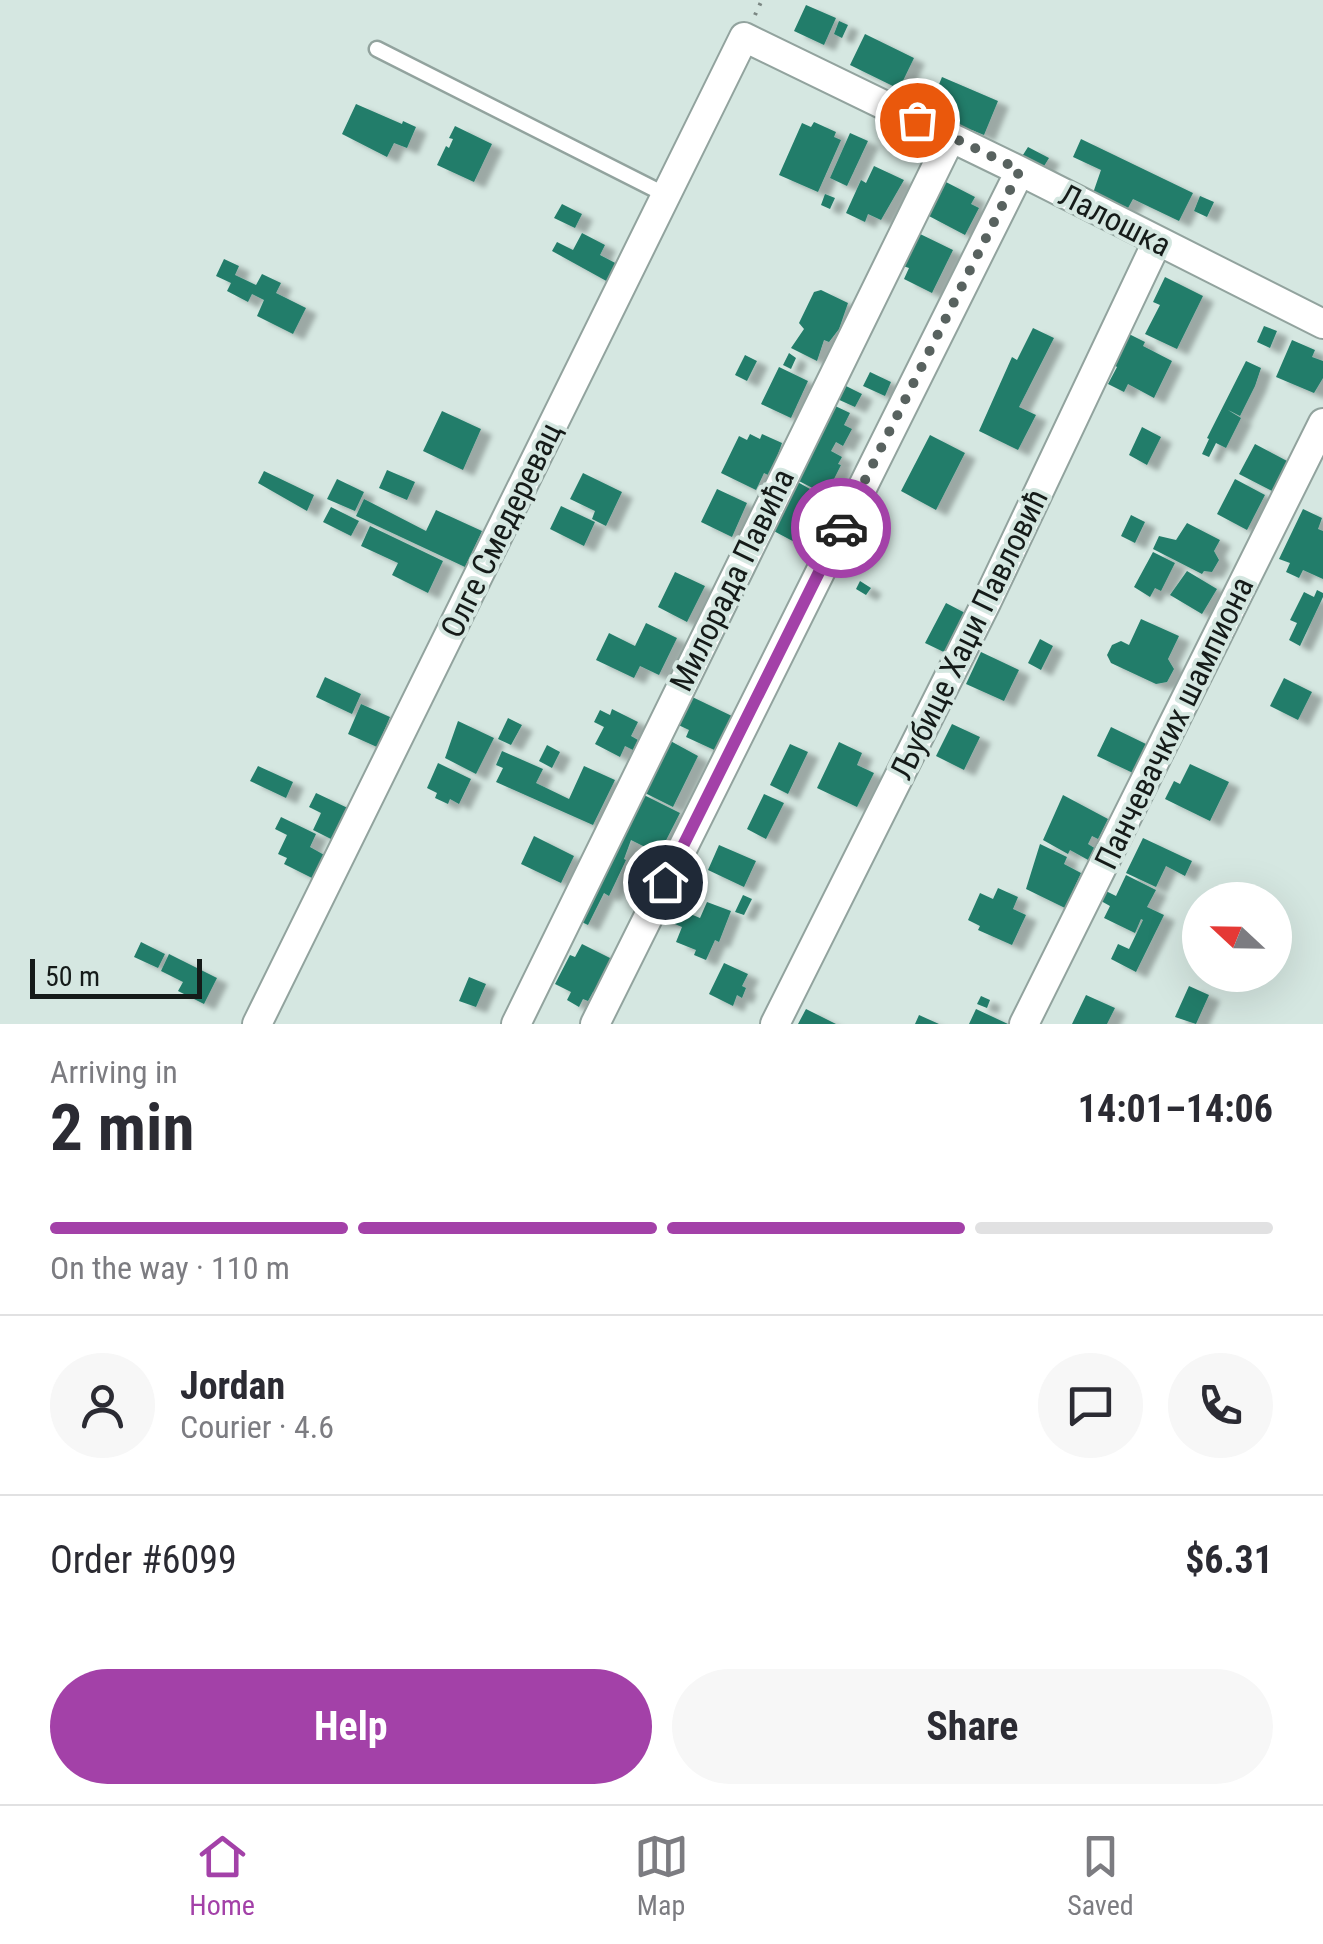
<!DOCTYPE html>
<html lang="en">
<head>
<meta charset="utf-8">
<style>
	:root { --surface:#fff; --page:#f7f7f7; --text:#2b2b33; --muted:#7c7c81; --line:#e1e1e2; --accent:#a341a8 }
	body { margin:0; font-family:"Roboto Condensed",sans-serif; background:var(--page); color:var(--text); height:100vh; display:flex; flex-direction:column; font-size:38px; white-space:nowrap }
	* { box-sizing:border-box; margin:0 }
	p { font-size:32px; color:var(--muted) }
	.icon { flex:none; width:55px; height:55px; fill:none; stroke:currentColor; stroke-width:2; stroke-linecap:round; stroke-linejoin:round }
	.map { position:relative; height:1024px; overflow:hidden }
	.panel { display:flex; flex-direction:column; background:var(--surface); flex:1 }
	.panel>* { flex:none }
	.needle { width:65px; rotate:292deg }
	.buttons { position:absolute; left:1182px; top:882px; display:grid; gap:20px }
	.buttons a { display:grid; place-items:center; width:110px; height:110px; border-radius:50%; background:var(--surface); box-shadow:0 10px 40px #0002; font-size:50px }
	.scale { position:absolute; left:30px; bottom:25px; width:172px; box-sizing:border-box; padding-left:10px; border:5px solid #151b19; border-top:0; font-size:28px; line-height:35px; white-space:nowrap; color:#151b19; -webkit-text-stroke:8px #d5e7e1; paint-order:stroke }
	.pin { position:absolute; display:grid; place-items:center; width:85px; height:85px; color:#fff; margin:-42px; border:5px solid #fff; border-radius:50%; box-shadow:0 2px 10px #0007 }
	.courier { position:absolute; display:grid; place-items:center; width:100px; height:100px; margin:-50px; border:8px solid #a341a8; border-radius:50%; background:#fff; color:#222; box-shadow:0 2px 12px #0007 }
	.overview em { font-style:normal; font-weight:700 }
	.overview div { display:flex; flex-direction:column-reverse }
	.overview { display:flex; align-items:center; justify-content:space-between; height:170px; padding:0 50px }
	h1 { font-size:65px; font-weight:700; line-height:75px }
	.bar { display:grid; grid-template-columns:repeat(4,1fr); gap:15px 10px; align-content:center; height:120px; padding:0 50px }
	.bar i { height:12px; border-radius:8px; background:var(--line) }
	.bar .current { background:var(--accent) }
	.bar p { grid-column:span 4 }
	.line { display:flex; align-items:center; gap:25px; padding:0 50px; border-top:2px solid var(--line) }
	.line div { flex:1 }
	.round { display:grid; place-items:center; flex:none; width:105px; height:105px; border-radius:52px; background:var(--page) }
	.action { display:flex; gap:20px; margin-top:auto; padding:20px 50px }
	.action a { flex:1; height:115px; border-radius:60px; background:var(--accent); color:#fff; font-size:40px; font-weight:700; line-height:115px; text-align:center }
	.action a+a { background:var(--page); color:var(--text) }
	.tab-bar { display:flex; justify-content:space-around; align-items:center; height:140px; border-top:2px solid var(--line); background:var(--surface); font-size:28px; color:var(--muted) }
	.tab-bar a { display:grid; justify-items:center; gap:5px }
	.tab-bar .current { color:var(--accent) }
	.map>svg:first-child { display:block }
	.building { fill:#227d6a; filter:url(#shadow) }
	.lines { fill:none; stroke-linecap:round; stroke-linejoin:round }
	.lane-casing { stroke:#92a39e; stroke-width:19 }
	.street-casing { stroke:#92a39e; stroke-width:32 }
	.path { stroke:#7b8783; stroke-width:4; stroke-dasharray:2.5 8; stroke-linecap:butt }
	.lane { stroke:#fff; stroke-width:14 }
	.street { stroke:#fff; stroke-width:28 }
	.done { stroke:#58625f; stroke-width:10; stroke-dasharray:0 18 }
	.route { stroke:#a341a8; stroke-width:12 }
	.labels { text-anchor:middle; stroke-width:8; stroke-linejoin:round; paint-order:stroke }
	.street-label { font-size:32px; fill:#151b19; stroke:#d5e7e1 }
</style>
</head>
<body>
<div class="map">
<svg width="1323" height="1024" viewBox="0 0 1323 1024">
	<defs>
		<filter id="shadow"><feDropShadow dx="11" dy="6" stdDeviation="2.5" flood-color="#0004"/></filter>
	</defs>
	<rect width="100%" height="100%" fill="#d5e7e1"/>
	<path class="building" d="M806,5l30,13 -12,27 -30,-14z
		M839,21l9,4 -6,13 -8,-4z
		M865,34l49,24 -15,31 -49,-24z
		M942,77l56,24 -14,34 -12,-5 -2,4 -22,-9 2,-6 -13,-5 5,-11 -9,-4z
		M356,104l46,20 1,-3 13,6 -9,21 -13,-5 -7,14 -45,-23z
		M814,122l22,10 -2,5 7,3 -23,52 -39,-17 23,-52 9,4z
		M455,126l37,18 -18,38 -37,-17 9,-19 3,2 4,-9 -4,-1z
		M850,133l18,8 -21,45 -17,-8z
		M1081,139l112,54 -14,28 -46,-22 -5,9 -4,-2 -2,5 -30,-15 9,-26 -28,-13z
		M1028,147l21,11 -8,13 -20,-13z
		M874,166l30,14 -23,40 -13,-6 -3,8 -19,-9 15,-33 5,3z
		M944,181l31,16 -4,7 8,4 -14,27 -38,-20z
		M825,194l10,4 -5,11 -9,-4z
		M1200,196l14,6 -7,15 -13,-6z
		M562,204l20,10 -7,14 -21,-10z
		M916,232l37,18 -21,43 -28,-14 5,-11 -6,-2z
		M582,233l23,12 -5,10 19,10 -9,18 -58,-32 5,-9 16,8z
		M224,259l15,7 -4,9 21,10 6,-11 19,9 -5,10 30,15 -13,26 -36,-18 7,-16 -12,-6 -4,8 -21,-11 4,-8 -15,-7z
		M1165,277l38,19 -26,53 -32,-15 15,-29 -7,-3z
		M821,290l27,13 -9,26 -10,13 -5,-2 -7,21 -26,-13 13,-19 -5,-6 15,-31z
		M1264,326l13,5 -7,17 -13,-6z
		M1033,328l21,10 -35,69 17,8 -18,35 -39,-19 33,-74 5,3z
		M1127,333l18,9 -2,4 29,15 -18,37 -26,-14 -4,8 -16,-8 9,-17 -3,-2z
		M1292,340l23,10 -3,7 11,4v17l-9,15 -38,-16z
		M789,353l7,5 -5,11 -8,-4z
		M745,355l12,6 -10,20 -12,-6z
		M1246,361l15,7 -6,18 -15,30 -12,-6 13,8 -15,30 -10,-5 -7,14 -7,-3 7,-15 -2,-1z
		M779,367l29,14 -17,37 -30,-14z
		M870,372l21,10 -6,14 -22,-10z
		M842,384l20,10 -7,13 -20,-9z
		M831,404l19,9 -6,12 8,4 -9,17 -7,-4 -5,9 11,6 -4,7 3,1 -15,30 -31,-16z
		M442,411l39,18 -18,41 -40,-19z
		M1142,427l19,10 -14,28 -18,-10z
		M750,434l10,5 2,-5 20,9 -12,33 -6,-3 -8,17 -35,-17 18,-37 8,4z
		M930,435l35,18 -29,57 -35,-19z
		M1255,444l34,18 -15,30 -35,-18z
		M387,470l28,12 -8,18 -28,-12z
		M264,471l50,24 -7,16 -49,-28z
		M583,473l39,19 -16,34 -14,-7 3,-8 -25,-12z
		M337,479l27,13 -9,19 -28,-12z
		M1235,479l30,16 -18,35 -30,-16z
		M794,480l25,14 -9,18 17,9 -7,11 -6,-4 -10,19 -36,-19z
		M717,489l30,14 -15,34 -31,-15z
		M364,499l62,32 10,-21 46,21 -17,36 -109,-51z
		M561,506l34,16 -11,24 -34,-17z
		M331,507l28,14 -8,15 -28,-14z
		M1303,509l19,9 -4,11 5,2v48l-20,-9 -4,8 -13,-6 4,-9 -11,-4z
		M1131,515l14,7 -10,21 -14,-7z
		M1187,523l33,17 -6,11 5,9 -7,12 -8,-1 -2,3 -49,-25 6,-13 17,4z
		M370,526l73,35 -15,32 -36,-18 6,-12 -37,-17z
		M1153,552l22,11 -14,28 -6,-3 -5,9 -16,-10z
		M1187,571l30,18 -15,25 -32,-19z
		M675,572l30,14 -18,36 -29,-15z
		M860,581l11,7 -5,7 -10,-6z
		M1317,590l6,3v4l-23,49 -11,-6 8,-17 -7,-3 14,-28 10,5z
		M946,603l21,11 -19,40 -23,-11z
		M1141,619l38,17 -11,23 6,10 -7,13 -11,2 -45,-21 -4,-8 5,-10 9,-4 8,4z
		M646,623l31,15 -18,37 -19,-9 -6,12 -38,-18 13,-27 26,13z
		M1040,639l13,7 -12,24 -13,-7z
		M981,652l38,18 -15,31 -38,-17z
		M325,677l36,17 -9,20 -36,-17z
		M1284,678l28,14 -14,28 -28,-14z
		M686,694l48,23 -11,37 -37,-17 3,-7 -17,-8z
		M361,704l29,13 -13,30 -29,-13z
		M612,709l26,13 -7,14 7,4 -5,10 -8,-4 -5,11 -25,-13 9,-17 -10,-5 6,-12 10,5z
		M508,718l14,7 -11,20 -13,-6z
		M458,721l36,17 -18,36 -31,-16z
		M952,724l28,13 -16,33 -28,-14z
		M1111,727l35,17 -13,29 -36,-17z
		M665,738l33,18 -25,51 -34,-17z
		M839,742l23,11 -5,12 17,8 -17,34 -40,-19z
		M790,744l18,8 -20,42 -18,-9z
		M547,745l13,7 -8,16 -13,-7z
		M502,751l41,18 -7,14 33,16 15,-33 31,14 -22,45 -97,-43 7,-14 -7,-3z
		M438,763l33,16 -12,25 -9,-5 -2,5 -13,-6 2,-5 -10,-5z
		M1190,764l39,18 -19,39 -45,-22 9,-18 6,3z
		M258,766l35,16 -7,16 -36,-17z
		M316,793l36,17 -15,32 -24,-12 8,-17 -12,-6z
		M640,793l40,20 -21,41 -28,-14 -7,19 2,1 -17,36 -5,-3 -16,32 -15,-7z
		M764,794l20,9 -18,36 -19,-10z
		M1063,795l45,24 -10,20 -6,-3 -4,8 8,5 -6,12 -20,-11 -2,4 -25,-14z
		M281,817l35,17 -6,13 16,9 -12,23 -30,-15 3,-6 -9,-4 9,-19 -12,-6z
		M534,836l40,20 -13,27 -40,-19z
		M1143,838l49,23 -7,15 -19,-10 -10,21 -30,-14z
		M1040,844l27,13 -3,7 17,9 -16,35 -39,-19z
		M719,845l37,16 -12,26 -36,-17z
		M1126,875l30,15 -9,17 17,8 -28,57 -25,-13 7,-15 11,5 14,-29 -2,-1 -6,14 -31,-15 6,-12 -9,-5 5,-10 10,5z
		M998,888l20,9 -5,12 13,6 -14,30 -34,-15 2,-4 -12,-6 12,-27 13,6z
		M743,895l9,4 -8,16 -9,-3z
		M707,902l24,9 -12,31 -4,-2 -9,20 -12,-5 2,-5 -20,-8 6,-15 -24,-10 6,-14 36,15z
		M141,942l24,12 -7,14 -24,-11z
		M582,944l32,16 -18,34 -3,-2 -5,9 -5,-2 -4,8 -12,-7 4,-8 -16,-8 15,-29 5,2z
		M169,954l48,24 -13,26 -26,-13 5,-9 -22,-11z
		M724,963l24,11 -6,12 4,2 -4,10 -5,-3 -4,11 -24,-12z
		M469,977l17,7 -10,23 -17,-6z
		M1189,986l20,9 -13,29 -21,-7z
		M1086,995l29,13 -8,16h-35z
		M981,996l9,4 -3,8 -10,-4z
		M806,1009l30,15h-38z
		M976,1009l32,15h-39z
		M919,1015l20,9h-24z"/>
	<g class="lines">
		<g class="lane-casing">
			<path id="lane" d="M377,49l289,146"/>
		</g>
		<g class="street-casing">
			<path id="street" d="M257,1024l487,-987 276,134 303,153
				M516,1024l435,-887
				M595,1024l425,-853
				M775,1024l212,-423 170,-359
				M1024,1024l299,-601"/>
		</g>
		<path class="path" d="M755,15l7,-15"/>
		<use href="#lane" class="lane"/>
		<use href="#street" class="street"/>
	</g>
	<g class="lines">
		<path class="done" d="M841,528l179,-358 -103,-50"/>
		<path class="route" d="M665,882l176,-354"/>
	</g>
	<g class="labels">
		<g class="street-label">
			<text transform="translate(1115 220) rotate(27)" y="11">Лалошка</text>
			<text transform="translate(501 530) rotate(-64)" y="11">Олге Смедеревац</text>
			<text transform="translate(732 580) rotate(-64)" y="11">Милорада Павића</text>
			<text transform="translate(969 634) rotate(-64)" y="11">Љубице Хаџи Павловић</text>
			<text transform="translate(1174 723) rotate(-64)" y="11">Панчевачких шампиона</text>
		</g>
	</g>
</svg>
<div class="buttons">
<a><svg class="needle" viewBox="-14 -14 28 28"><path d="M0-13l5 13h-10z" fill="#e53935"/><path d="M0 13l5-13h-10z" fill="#7c7c81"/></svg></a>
</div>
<div class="scale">50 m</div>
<div class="pin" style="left:917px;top:120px;background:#ea580c"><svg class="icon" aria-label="bag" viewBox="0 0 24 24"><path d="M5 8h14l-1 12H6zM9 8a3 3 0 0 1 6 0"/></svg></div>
<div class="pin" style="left:665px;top:882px;background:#1f2937"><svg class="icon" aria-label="home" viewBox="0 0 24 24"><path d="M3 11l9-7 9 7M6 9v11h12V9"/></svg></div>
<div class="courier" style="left:841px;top:528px"><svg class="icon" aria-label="car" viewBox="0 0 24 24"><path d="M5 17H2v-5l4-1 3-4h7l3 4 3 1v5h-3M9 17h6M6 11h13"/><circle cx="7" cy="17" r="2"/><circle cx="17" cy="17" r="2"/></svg></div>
</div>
<section class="panel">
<div class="overview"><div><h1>2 min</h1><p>Arriving in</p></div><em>14:01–14:06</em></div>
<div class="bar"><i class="current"></i><i class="current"></i><i class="current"></i><i></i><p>On the way · 110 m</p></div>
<div class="line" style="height:180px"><a class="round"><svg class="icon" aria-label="person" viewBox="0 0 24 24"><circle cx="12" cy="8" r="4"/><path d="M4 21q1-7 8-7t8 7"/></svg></a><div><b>Jordan</b><p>Courier · 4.6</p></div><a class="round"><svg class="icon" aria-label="chat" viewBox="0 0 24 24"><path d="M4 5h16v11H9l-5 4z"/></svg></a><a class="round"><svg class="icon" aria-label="phone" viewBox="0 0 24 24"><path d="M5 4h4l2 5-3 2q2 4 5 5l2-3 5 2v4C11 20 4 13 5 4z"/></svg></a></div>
<div class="line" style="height:130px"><div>Order #6099</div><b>$6.31</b></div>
<div class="action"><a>Help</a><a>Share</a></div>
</section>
<nav class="tab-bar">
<a class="current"><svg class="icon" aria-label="home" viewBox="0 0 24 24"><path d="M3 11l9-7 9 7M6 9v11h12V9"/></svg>Home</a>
<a><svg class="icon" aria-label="map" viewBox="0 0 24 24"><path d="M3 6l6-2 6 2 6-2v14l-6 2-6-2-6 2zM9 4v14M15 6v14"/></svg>Map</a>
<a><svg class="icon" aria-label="saved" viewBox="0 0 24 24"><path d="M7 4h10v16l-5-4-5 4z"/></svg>Saved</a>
</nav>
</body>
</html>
